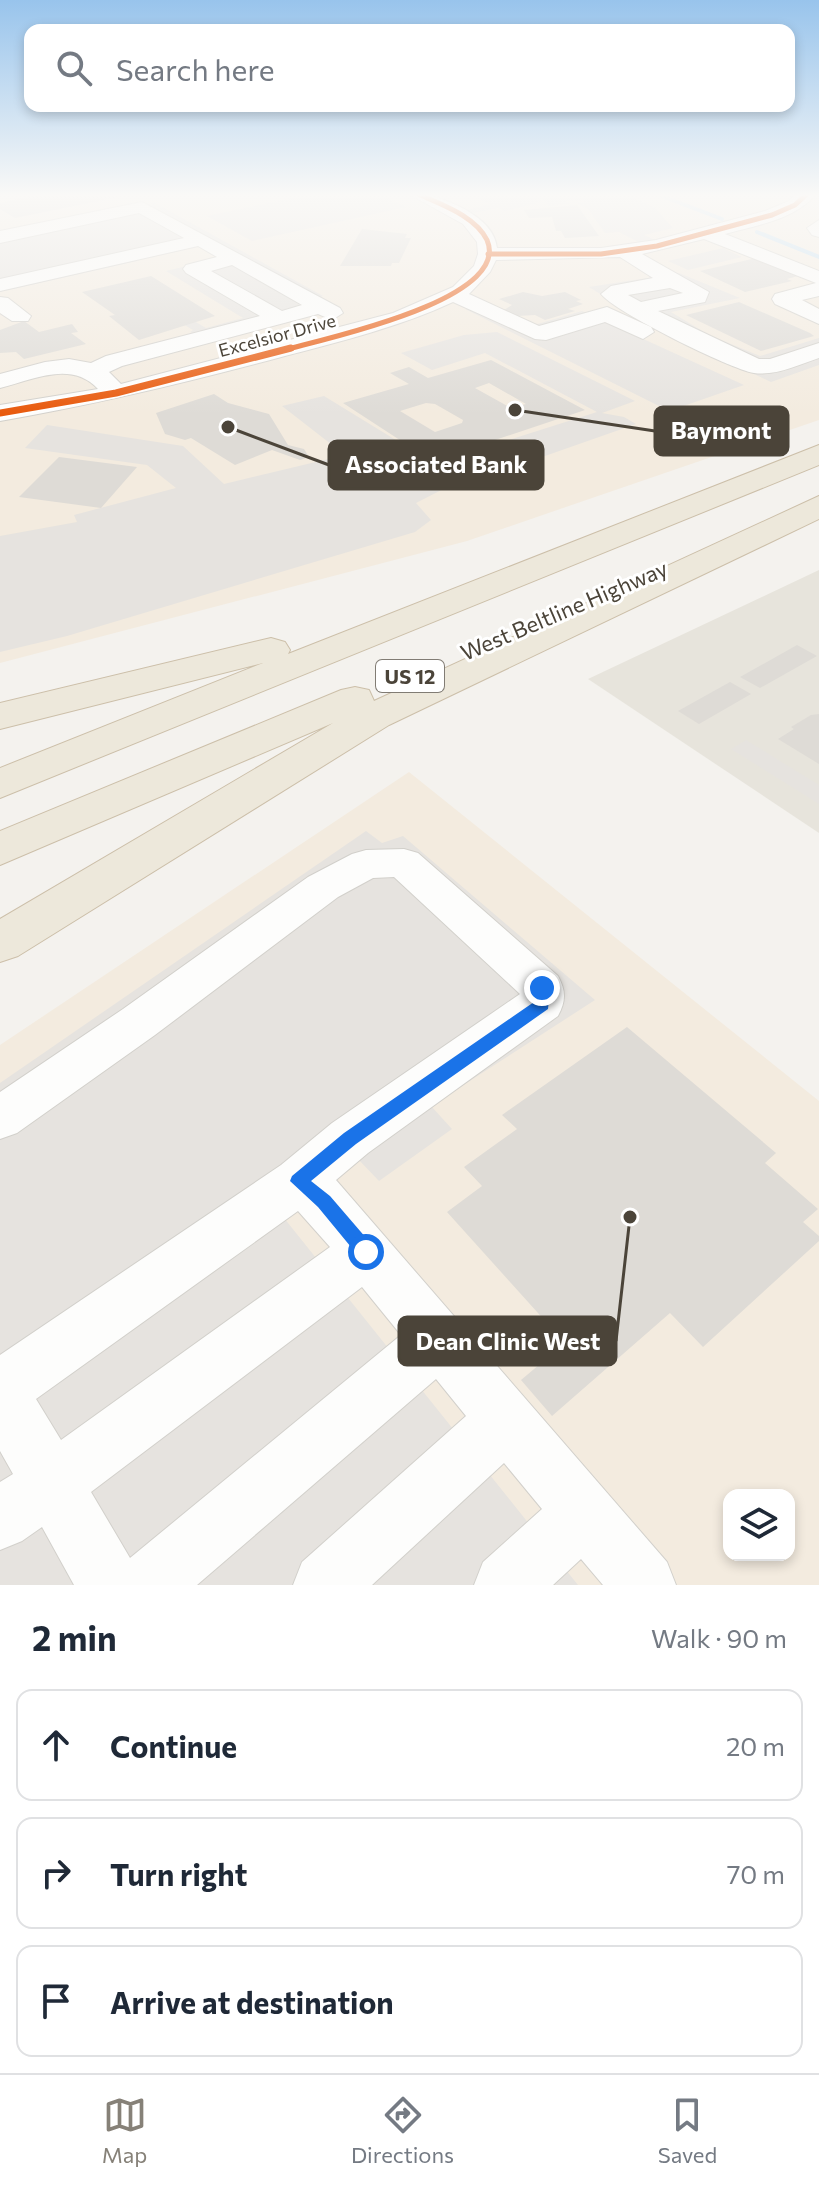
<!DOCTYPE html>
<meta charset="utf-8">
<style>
body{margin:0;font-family:Commissioner,sans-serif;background:#f2f2f3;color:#1f2937}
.controls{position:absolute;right:24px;bottom:24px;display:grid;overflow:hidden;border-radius:16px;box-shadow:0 4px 12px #0003}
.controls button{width:72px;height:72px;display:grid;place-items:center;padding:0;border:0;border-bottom:2px solid #e0e1e3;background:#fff;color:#1f2937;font:40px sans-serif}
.stop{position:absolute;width:24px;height:24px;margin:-18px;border:6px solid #1a73e8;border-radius:50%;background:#fff}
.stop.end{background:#1a73e8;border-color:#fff;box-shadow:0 2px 8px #0008}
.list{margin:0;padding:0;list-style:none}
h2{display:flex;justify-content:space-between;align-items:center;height:104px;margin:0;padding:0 32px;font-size:34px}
h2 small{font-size:26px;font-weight:400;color:#747a83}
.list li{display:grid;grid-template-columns:52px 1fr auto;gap:24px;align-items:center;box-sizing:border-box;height:112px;margin:0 16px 16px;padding:0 16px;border:2px solid #e0e1e3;border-radius:16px}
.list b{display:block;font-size:30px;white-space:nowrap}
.list em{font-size:26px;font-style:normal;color:#747a83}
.icon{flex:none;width:44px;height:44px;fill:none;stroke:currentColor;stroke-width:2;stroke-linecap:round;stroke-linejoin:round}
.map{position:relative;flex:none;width:819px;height:1585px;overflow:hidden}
.search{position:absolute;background:#fff;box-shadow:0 4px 12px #0003;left:24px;right:24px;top:24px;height:88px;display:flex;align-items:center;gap:20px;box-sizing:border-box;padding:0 28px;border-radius:16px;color:#747a83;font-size:30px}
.sheet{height:488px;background:#fff}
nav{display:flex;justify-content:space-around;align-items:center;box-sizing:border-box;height:112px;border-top:2px solid #e0e1e3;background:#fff;font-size:22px;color:#747a83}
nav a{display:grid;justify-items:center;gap:4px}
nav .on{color:#868178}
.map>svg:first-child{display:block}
.residential{fill:#e7e4dc}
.commercial{fill:#f3ebdf;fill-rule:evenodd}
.parking{fill:#e6e3df}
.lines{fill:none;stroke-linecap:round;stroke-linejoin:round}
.stream{stroke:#c0ddf1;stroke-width:4}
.building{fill:#dedbd6;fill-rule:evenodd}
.minor-casing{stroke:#d2d0cb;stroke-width:2}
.highway-casing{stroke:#ccbfa9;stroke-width:2}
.minor{fill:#fdfdfc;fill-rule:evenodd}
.highway{fill:#ede8db;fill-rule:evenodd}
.cycleway-far1-casing{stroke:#fff;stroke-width:8}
.cycleway-casing{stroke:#fff;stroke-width:10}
.cycleway-far1{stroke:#e8590c;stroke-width:5}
.cycleway{stroke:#e8590c;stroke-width:7}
.route{fill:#1a73e8}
.labels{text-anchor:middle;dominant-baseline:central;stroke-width:6;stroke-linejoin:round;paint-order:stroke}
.far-street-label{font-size:18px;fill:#4b4439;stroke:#fff}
.shield{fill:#fff;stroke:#817c74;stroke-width:2}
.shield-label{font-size:20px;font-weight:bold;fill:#4b4439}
.street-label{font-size:22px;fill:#4b4439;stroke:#fff}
.leader{fill:none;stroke:#4b4439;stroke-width:3}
.callout-dot{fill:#4b4439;stroke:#fff;stroke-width:3}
.callout{fill:#4b4439;stroke:#4b4439;stroke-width:3}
.callout-label{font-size:24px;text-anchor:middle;font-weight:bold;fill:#fff}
</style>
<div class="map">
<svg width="819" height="1585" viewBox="0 0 819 1585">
<rect width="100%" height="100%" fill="#f4f2ee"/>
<path class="residential" d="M819,570V833L588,679Z"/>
<g class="commercial">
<path d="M0,193H819V420L467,541L0,663Z"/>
<path d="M409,772L819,1101V1585H0V1045ZM729,1495H789V1555H729Z"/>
</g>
<g class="parking">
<path d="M317,193H375L406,207L252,241L207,216Z"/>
<path d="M466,193H622L654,207L673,228L644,235L657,241L642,244L619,232L605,233L588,209L577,203L584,202L583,200H570L566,201L570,204L549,206L543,200L536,199L541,202L505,211L498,208L473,213L467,210L490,204Z"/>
<path d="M140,202L146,205L155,203L323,296L314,299L323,304L199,336L190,332L193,330L161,311L172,308L206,328L243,318L166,271L220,258L196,244L133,259L137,261L0,292V231Z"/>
<path d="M723,248L742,257L688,270L668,261Z"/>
<path d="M679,273L740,298L671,312L709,335L760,356L819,338V365L771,382L647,323L589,287Z"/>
<path d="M488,303L534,325L582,311L744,385L669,411L465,309Z"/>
<path d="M497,332L635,401L602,413L624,417L636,424L477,480L452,458L597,412L485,353L432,370L401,353L464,335Z"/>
<path d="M324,396L461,480L416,503L431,520L415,532L67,636L0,652V536L77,522L74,515L176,488L147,465L25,448L47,425L183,446L224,484L345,455L282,406Z"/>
<path d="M746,740L819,785V804L731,749Z"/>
<path d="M366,831L382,843L403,836L595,1000L431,1106L452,1129L379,1181L357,1158L280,1213L578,1585H0V1083Z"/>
</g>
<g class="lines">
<g class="stream">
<path d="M654,193L722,219"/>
<path d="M757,232L819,257"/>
</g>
</g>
<g class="building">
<path d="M45,193H127L128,195L15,218L0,209V203Z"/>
<path d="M577,205L599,236L565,238L561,231H556L552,217L529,218L524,210Z"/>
<path d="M362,229L407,234L405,238H411L399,263H392L391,266H340Z"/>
<path d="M756,258L798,276L787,279L792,281L745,292L700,271Z"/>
<path d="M151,276L215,316L139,340L109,316L115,315L82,292Z"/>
<path d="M523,292L542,296L565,292L581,300L576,301L583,304L568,309L575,311L545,320L535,315L517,316L504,310L512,305L499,299Z"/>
<path d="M739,302L810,333L814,336L761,351L686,315Z"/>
<path d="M24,321L39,332L72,324L78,332L71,333L86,344L24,359L16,352L0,353V330Z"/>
<path d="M491,360L585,410L432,461L343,403L409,384L390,373L409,367L428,378ZM489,383L526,404L511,408L475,388ZM426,403L435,404L463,420L462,423L435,432L400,411Z"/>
<path d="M214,394L228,403L269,414L288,445L304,449L309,457L300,460L272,450L235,465L191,438L185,440L165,434L156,413Z"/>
<path d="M59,457L137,467L101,508L19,497Z"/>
<path d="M797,645L817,656L760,688L740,677Z"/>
<path d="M730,682L751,694L699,724L678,711Z"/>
<path d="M819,714V764L778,739L794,729L791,727L811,715Z"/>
<path d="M627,1027L776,1153L765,1163L818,1209L803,1222L819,1236V1241L703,1347L670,1313L552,1416L521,1380L565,1343L447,1212L482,1186L464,1167L517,1129L502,1115Z"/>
</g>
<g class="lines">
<defs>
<g id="minor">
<path d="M407,193C436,193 494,214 497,248H601L656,240L765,211L789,201L797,193H817C795,220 757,225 725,234L819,271V296L802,300L819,309V324L775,304L772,299L775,294L816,283L704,239L642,254L709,292L705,302L658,311L759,359H770L819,343V358C798,365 776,376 754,373C730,369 615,312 601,294L611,286L653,278L620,257L496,260L490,272L469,294L539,326L607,307L651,327L654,332L643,339L605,322L546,340L535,339L453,302C399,327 342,341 285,356C189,382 98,404 0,421V405L98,389C71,360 33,380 0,388V374L45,362L69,359L91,363L106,356L260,316L186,273L183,269L186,265L217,257L198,246L0,291V279L184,238L139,213L0,243V231L142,202L340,308L343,313L332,320L318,314L122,366L109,372L121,384L393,313L453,287L474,266L478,254L477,242L463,224ZM232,265L302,305L282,311L211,271ZM670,288L683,293L641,302L628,295Z"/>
<path d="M819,220V237L812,235L807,228Z"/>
<path d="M0,297L8,298L31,316L28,321H12L0,313Z"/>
<path d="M404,849L418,853L558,976C566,991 566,1001 558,1016L368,1153L336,1180L667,1562L676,1585H603L581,1559L553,1585H474L483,1562L542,1509L504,1463L372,1585H293L302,1562L466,1416L436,1379L197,1585H74L42,1527L22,1541L0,1550V1482L13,1474L0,1451V1355L281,1165L332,1123L520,994L394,877L373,878L338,897L155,1035L17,1133L0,1139V1092L123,1009L308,877L352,854L366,850ZM298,1211L330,1247L61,1440L36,1399ZM362,1287L401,1335L130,1558L91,1492Z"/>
</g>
<g id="highway">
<path d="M819,445V465L0,798V768L263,663L0,729V703L271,638L285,642L290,650L288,654Z"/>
<path d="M819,496V519L389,725L18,956L0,962V919L333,723L0,865V831L341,690L355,687L369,690L374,701Z"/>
</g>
</defs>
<use href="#minor" class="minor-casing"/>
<use href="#highway" class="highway-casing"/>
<use href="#minor" class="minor"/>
<use href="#highway" class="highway"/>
<defs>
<g id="cycleway-far1">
<path d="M488,254H601L657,246L772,215L795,205L808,193"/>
<path d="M284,350C319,340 513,300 487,240C475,215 439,204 416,193"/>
</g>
<path id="cycleway" d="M0,413L116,393L291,348"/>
</defs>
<use href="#cycleway-far1" class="cycleway-far1-casing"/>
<use href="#cycleway" class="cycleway-casing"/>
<use href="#cycleway-far1" class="cycleway-far1"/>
<use href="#cycleway" class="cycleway"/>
</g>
<linearGradient id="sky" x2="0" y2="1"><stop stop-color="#98c4ec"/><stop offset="0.47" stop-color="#faf9f7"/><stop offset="1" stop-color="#faf9f7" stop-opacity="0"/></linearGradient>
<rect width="819" height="415" fill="url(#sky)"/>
<path class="route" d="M542,983L550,988L548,1009L356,1144L311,1181L330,1196L373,1246L375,1252L373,1258L366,1261L360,1258L318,1207L290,1181L292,1176L344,1133L534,1002L535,988Z"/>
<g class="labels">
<g class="far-street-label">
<text transform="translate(277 335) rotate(-15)">Excelsior Drive</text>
</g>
<rect class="shield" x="376" y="660" width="68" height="32" rx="6"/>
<g class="shield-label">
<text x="410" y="676">US 12</text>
</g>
<g class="street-label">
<text transform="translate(564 610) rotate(-23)">West Beltline Highway</text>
</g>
</g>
<path class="leader" d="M515 410L655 431M228 427L329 465M630 1217L616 1341"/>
<g class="callout-dot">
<circle cx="515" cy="410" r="8"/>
<circle cx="228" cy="427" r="8"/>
<circle cx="630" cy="1217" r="8"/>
</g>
<g class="callout">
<rect x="655" y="407" width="133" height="48" rx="8"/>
<rect x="329" y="441" width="214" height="48" rx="8"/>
<rect x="399" y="1317" width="217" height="48" rx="8"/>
</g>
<g class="callout-label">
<text x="721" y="439">Baymont</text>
<text x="436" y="473">Associated Bank</text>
<text x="508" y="1350">Dean Clinic West</text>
</g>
</svg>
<div class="controls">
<button><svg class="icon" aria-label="layers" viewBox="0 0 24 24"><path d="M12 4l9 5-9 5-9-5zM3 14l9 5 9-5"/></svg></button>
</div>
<div class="stop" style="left:366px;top:1252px"></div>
<div class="stop end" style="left:542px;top:988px"></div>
<div class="search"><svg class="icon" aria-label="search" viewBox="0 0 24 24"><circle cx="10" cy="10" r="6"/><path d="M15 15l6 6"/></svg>Search here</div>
</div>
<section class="sheet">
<h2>2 min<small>Walk · 90 m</small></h2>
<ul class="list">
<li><svg class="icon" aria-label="ahead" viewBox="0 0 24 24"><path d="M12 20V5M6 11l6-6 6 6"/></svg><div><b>Continue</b></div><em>20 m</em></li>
<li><svg class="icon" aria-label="right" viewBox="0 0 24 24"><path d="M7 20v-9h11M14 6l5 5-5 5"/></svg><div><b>Turn right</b></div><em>70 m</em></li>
<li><svg class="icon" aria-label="arrive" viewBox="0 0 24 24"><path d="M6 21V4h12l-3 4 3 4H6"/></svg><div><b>Arrive at destination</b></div></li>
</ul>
</section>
<nav>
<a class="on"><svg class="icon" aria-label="map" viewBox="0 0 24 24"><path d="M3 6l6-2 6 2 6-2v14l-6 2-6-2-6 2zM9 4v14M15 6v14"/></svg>Map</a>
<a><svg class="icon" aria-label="directions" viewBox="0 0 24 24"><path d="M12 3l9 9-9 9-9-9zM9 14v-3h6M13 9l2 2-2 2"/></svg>Directions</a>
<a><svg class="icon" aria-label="saved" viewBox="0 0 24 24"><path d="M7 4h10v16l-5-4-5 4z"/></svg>Saved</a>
</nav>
